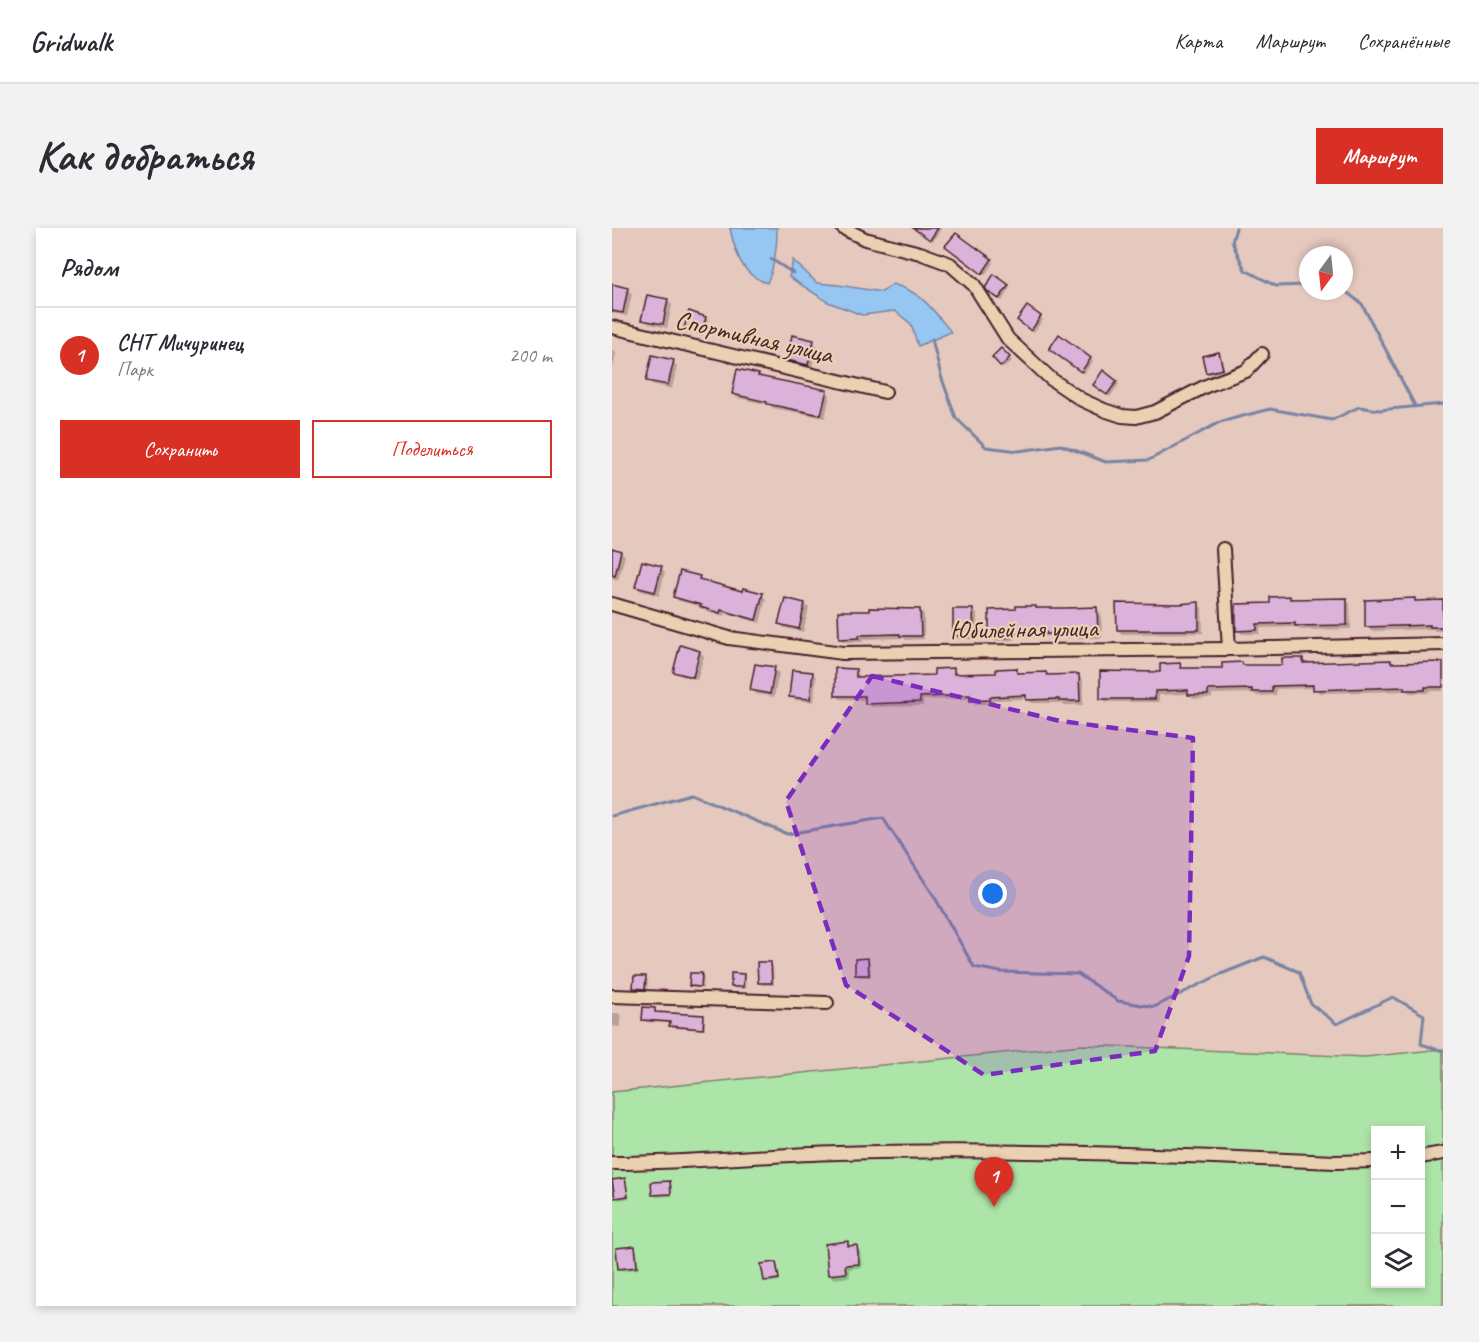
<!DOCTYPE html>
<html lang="ru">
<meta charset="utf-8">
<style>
body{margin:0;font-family:Caveat,sans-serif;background:#f2f2f3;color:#2b2b33}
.controls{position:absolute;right:18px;bottom:18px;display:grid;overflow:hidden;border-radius:0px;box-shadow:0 3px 9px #0003}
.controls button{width:54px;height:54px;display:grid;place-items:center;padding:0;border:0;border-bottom:2px solid #e1e1e2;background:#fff;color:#2b2b33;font:30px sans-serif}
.compass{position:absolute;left:687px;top:18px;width:54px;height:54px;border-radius:50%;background:#fff;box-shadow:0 3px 9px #0003;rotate:195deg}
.you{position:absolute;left:381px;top:666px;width:21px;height:21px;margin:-15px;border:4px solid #fff;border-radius:50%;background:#1a73e8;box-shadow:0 0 0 9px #1a73e833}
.badge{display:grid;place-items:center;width:39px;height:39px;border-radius:50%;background:#d93025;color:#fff;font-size:20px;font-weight:700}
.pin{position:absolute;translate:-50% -50px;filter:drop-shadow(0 2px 3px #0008)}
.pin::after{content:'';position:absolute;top:32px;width:21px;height:18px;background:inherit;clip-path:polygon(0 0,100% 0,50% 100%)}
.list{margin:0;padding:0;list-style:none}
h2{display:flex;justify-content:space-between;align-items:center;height:78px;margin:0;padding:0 24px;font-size:26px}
h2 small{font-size:20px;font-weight:400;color:#7c7c81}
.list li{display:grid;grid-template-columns:39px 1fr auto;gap:18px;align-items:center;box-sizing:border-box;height:96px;padding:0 24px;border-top:2px solid #e1e1e2}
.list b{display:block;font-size:22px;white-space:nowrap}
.list p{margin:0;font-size:20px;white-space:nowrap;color:#7c7c81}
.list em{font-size:20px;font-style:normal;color:#7c7c81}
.actions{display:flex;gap:12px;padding:18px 24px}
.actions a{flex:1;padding:14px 0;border:2px solid #d93025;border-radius:0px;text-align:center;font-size:21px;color:#d93025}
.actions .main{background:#d93025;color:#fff}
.icon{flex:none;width:33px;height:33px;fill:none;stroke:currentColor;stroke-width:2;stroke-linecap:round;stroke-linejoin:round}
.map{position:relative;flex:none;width:831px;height:1078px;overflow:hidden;border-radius:0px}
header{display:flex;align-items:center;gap:36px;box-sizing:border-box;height:84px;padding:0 30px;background:#fff;border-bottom:2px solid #e1e1e2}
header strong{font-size:28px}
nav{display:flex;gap:33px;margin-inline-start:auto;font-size:21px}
.intro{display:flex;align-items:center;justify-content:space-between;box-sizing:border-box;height:144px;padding:0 36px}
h1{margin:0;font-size:42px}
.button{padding:15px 27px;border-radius:0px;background:#d93025;color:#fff;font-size:21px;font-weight:700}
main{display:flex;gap:36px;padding:0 36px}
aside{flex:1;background:#fff;border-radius:0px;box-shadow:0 3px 9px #0003}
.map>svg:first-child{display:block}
.green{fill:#ade5a8;stroke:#7c826a;stroke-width:1.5;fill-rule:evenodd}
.water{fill:#96c7f2;stroke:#7884a2;stroke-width:1.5}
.shadow{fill:#0003}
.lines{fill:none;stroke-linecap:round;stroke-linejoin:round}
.stream{stroke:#7884a2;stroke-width:3}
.building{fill:#dbb2d9;stroke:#4a1f2b;stroke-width:1.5}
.minor-casing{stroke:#4a1f2b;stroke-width:16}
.minor{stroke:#e9d1b2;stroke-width:12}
.marked{fill:#7b2cbf;fill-opacity:0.2;stroke:#7b2cbf;stroke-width:4.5;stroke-dasharray:12 8;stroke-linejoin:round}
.labels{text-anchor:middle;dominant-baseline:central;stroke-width:4.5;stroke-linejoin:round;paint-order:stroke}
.street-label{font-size:26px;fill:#4a1f2b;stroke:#e9d1b2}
</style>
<header>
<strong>Gridwalk</strong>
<nav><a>Карта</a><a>Маршрут</a><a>Сохранённые</a></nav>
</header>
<div class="intro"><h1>Как добраться</h1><a class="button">Маршрут</a></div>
<main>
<aside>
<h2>Рядом<small></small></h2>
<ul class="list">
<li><span class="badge">1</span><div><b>СНТ Мичуринец</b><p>Парк</p></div><em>200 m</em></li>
</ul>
<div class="actions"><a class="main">Сохранить</a><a>Поделиться</a></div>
</aside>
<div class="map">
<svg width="831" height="1078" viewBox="0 0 831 1078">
<rect width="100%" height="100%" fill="#e5c8be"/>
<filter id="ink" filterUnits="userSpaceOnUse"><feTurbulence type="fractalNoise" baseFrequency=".0167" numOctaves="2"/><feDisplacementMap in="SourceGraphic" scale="12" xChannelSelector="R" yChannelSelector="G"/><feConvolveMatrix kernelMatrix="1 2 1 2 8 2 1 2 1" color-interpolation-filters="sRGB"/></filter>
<g filter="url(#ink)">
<path class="green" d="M470,817L753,829L831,821V1078H0V864ZM764,902H808V1056H764Z"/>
<g class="water">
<path d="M118,0H165C165,19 163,38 155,55C150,53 145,51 141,48C127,39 121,15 118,0Z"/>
<path d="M181,32L205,55L226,57L270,64L281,56C311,65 320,81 339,104L306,118L299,96L283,83L250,87L216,74L177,49Z"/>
</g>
<g class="shadow">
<path d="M306,0H328L329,1L321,13L308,4Z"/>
<path d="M337,21L379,33L381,35L373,47Z"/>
<path d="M0,58L15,61L20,66L15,88L0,85Z"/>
<path d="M396,58L398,60L390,73L380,66Z"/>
<path d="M56,73L60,77L55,100L35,95L31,91Z"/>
<path d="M415,80L431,92L422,104L409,95Z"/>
<path d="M93,90L96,92L91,107L76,102L74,100Z"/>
<path d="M447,108L481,133L472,146L441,123Z"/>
<path d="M201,113L205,118L200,140L181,136L176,132Z"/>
<path d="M0,121L4,125L1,140H0Z"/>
<path d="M389,122L400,133L392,140L382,129Z"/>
<path d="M606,125L609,128L613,143L598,147L595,144Z"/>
<path d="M61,134L65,138L60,161L40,156L36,152Z"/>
<path d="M146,147L149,150L214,163L218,167L213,190L161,180L158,177L125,170L121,166Z"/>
<path d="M504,154L507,156L498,169L485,159Z"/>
<path d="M0,322L9,324L13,328L6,352L0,350Z"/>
<path d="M49,340L53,344L47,368L29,363L25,359Z"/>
<path d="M87,350L91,354L131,364L150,367L154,371L148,395L113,385L112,388L94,383L90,379L67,373L62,369Z"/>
<path d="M678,370L681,373L734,372L738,376L739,401L688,402L685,399L648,400V406H630L626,402L659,376Z"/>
<path d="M803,372L805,374H831V403H823L821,401L759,403L755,398Z"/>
<path d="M193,376L197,380L191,404L172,400L168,395Z"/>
<path d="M586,376L590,380L591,405L510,406L506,402Z"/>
<path d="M424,379L425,381H485L489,385L490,410H440L438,408L402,409V412L383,413L379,408Z"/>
<path d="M307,382L312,386V411L294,412L292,410L251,411V414H232L228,410L258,384Z"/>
<path d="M361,382L365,386V411H347L343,407Z"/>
<path d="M88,424L92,428L85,452L67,447L63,443Z"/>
<path d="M690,431L695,436L778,434L781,437L825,436V434H831V463H816V465H798L795,463L707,465L703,460L664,461V467L645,468L642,465L600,466V470L581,471L577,466L547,467V474H494L490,470L568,437L573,442L611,441L633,439L671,438Z"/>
<path d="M162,441L167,445L162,469L144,466L140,462Z"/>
<path d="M243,442L247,447V450L323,449L342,442L346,446L386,447L404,442L409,446H434L436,448H466L471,452V477H452L450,475H420L415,471L382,472V476H363L359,471L311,472V478L259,479L255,475L254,472L228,471L224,467Z"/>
<path d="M200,445L204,449L202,474L183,472L179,468Z"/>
<path d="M256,732L258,734L259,749H247L245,747Z"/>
<path d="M159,735L161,738L162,757H150L148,755Z"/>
<path d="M89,747L92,749L91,760H81L78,757Z"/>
<path d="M131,747L134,750L133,761L123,760L120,758Z"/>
<path d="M33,750L36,752L35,763L25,762L22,760Z"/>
<path d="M42,781L45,785L91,789L93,791V802L61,800L59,798V795L34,794L31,792Z"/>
<path d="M0,785H6L9,788L8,799L0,798Z"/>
<path d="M12,951L15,954L17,970L7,972L4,969Z"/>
<path d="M57,954L60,957V968L44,969L42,966Z"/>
<path d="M235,1015L239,1019L244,1018L248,1023L250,1039L237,1041L238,1049L222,1051L218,1047Z"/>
<path d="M23,1020L25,1022L27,1041L10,1043L8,1040Z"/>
<path d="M164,1035L166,1038L168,1053L156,1055L153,1052Z"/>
</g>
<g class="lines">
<g class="stream">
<path d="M624,0L620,14L633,42L664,58L696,57"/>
<path d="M159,31L181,45"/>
<path d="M732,62L750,76L803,178"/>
<path d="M320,111L329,148L344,190L374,219L407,223L449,217L494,234L537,232L608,194L658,181L720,192L747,179L767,182L831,176"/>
<path d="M0,588L80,566L175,606L271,590L322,668L362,739L389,744L466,746L506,773L542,779L609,746L652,729L687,744L699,776L725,796L781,769L812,787L809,816L831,823"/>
</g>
</g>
<g class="building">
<path d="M301,0H326L318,12Z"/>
<path d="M344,5L380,31L370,46L333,18Z"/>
<path d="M382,46L397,57L387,71L376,64L373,60Z"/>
<path d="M0,56L16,60L11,85L0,83Z"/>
<path d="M35,67L56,71L51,96L29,92Z"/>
<path d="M415,78L429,88L419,103L405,92Z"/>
<path d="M77,83L94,89L89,106L72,100Z"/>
<path d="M447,106L479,130L469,144L437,121Z"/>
<path d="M180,107L202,112L196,137L175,132Z"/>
<path d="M389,120L398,129L389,139L380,129Z"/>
<path d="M607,124L611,141L594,145L590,128Z"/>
<path d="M40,127L62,132L56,157L34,153Z"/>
<path d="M125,141L147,146L146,148L215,162L209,187L155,176V174L120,166Z"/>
<path d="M491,142L505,153L495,167L481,157Z"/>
<path d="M0,320L9,323L3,348L0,347Z"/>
<path d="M30,333L50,338L43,364L23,359Z"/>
<path d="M68,343L88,348L87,351L130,363L131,360L151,365L144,392L109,382L108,385L88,379L89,377L61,369Z"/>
<path d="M678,368V371L735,370V397L683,398V395L645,396V402L624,403V376L658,375V369Z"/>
<path d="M173,370L193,375L187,401L166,396Z"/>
<path d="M803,370V373L831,372V399H818V397L753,399V372Z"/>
<path d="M587,374V402H505L504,375L567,376Z"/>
<path d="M404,378H424V380H454L485,379L486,406H434V404L398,405V409H377V382L404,381Z"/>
<path d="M257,380L308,381L309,408H288V406L247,407V410L227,411L226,383H257Z"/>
<path d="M341,381H361L362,407L341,408Z"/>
<path d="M68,417L88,423L81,449L61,444Z"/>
<path d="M670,430H691V435L779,432V435L831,434V459H813V462H792V459L701,462V457L660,458V464H640V461L596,462V467H576V462L543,463V471H488V443L548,444V436L568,435L569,440H610V435L630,434L631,437H670Z"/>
<path d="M143,436L163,439L158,466L138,462Z"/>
<path d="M223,440L244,441V449L322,447V441L342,440V446L384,445V441L405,440V445L434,444L435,447L467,446L468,473H447V471L414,472V467L378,469V472L358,473V467L308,469V474L253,476V468H223Z"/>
<path d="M180,442L201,444L198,471L177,469Z"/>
<path d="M256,730L257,747H243V731Z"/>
<path d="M145,734H159L160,755H146Z"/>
<path d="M78,745H90L89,759L77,758Z"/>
<path d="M119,745L132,746L131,759H119Z"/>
<path d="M22,748H34L33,761L21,760Z"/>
<path d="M31,779L43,780V784L92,787L91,801L57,798L58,794L30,792Z"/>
<path d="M13,950L16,968L3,970L0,952Z"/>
<path d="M58,953L59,966L40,967L39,954Z"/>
<path d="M236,1013V1018L245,1017L247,1036L233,1037L234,1045L216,1047L213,1016Z"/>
<path d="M23,1018L25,1039L6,1041L4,1020Z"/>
<path d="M164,1034L167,1051L152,1053L149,1036Z"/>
</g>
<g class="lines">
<defs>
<g id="minor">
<path d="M231,0L253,11L308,25L338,36L362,57L396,111L439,151L470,172L492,182L510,188L524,189L543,184L594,158L634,143L650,126"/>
<path d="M0,99L273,164"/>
<path d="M611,321L617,421"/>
<path d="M0,376L117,410L231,425L617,421L831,416"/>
<path d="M0,768L215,775"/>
<path d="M808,929L831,925"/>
<path d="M0,935C75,935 151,927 226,925C392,920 558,927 724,934L764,933"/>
</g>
</defs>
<use href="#minor" class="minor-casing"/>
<use href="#minor" class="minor"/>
</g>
</g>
<path class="marked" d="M260,448L448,493L581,510L577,728L543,823L372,847L234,757L174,573Z"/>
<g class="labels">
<g class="street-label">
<text transform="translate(142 109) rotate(13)">Спортивная улица</text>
<text transform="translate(412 401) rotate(-1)">Юбилейная улица</text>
</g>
</g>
</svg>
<div class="controls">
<button>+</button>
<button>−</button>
<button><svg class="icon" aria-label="layers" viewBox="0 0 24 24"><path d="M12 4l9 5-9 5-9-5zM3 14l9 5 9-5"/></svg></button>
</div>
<svg class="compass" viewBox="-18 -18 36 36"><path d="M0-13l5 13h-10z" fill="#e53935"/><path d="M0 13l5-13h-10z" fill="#7c7c81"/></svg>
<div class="you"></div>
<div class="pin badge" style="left:382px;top:979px">1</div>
</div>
</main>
